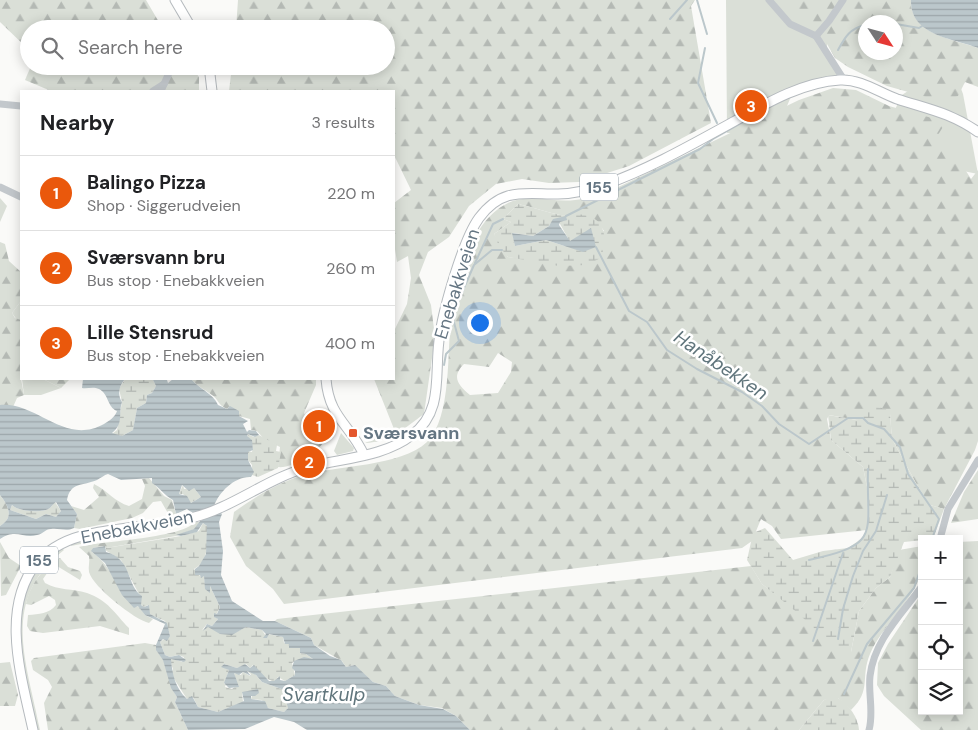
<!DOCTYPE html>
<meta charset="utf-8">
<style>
body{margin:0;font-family:"DM Sans",sans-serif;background:#f6f6f6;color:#202124}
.controls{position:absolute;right:15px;bottom:15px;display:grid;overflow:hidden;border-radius:0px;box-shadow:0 2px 12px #0003}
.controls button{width:45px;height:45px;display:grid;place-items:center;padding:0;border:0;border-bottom:1px solid #e0e0e0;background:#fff;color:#202124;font:25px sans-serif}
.compass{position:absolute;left:858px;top:15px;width:45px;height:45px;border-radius:50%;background:#fff;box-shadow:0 2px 12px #0003;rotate:126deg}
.you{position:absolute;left:479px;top:322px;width:18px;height:18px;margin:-12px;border:4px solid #fff;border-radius:50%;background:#1a73e8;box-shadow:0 0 0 8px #1a73e833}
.badge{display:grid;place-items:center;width:32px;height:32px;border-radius:50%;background:#ea580c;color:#fff;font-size:16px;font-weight:700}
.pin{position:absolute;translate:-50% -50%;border:2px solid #fff;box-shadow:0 1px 5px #0006}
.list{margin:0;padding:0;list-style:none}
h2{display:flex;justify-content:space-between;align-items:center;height:65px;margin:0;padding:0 20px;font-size:21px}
h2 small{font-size:16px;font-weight:400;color:#757577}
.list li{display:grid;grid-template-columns:32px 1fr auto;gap:15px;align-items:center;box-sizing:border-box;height:75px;padding:0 20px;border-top:1px solid #e0e0e0}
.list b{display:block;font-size:19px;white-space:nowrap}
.list p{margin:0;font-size:16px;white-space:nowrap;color:#757577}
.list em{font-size:16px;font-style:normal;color:#757577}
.icon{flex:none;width:28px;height:28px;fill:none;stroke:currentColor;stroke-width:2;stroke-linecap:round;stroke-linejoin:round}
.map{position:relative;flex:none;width:978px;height:730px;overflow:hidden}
.search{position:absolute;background:#fff;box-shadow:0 2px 12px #0003;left:20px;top:20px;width:375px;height:55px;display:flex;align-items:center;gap:12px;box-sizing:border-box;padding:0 18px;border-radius:28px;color:#757577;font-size:19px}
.panel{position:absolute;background:#fff;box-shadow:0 2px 12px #0003;left:20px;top:90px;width:375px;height:290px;border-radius:0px}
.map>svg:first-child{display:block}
.grass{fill:#dadfd7}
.forest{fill:url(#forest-firs);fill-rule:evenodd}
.wetland{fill:url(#wetland-marsh);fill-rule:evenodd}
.water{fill:url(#water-rules);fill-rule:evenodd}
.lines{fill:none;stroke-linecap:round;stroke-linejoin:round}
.stream{stroke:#bbc7cb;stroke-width:2}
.major-casing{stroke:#b5babe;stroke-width:11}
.minor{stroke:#c3c8cc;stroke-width:7}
.major{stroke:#fff;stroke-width:9}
.poi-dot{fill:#e4572e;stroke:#fff;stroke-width:2}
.labels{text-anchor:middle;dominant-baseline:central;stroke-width:5;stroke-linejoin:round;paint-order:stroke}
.shield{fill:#fff;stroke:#939fa8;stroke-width:1}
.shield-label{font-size:16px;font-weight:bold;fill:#657683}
.street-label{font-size:18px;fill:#657683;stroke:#fff}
.poi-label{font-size:18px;font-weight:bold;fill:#657683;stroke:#fff;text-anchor:start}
.water-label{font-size:19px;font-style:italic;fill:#60757c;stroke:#fff}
</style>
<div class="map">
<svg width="978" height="730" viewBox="0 0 978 730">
<defs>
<pattern id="forest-firs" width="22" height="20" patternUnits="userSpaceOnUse" patternTransform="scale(1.25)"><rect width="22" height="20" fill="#dadfd7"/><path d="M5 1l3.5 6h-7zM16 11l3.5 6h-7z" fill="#b4b9b4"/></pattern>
<pattern id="wetland-marsh" width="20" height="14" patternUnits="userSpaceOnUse" patternTransform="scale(1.25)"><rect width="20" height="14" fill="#dadfd7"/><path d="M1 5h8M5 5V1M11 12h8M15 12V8" fill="none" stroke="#b4b9b4"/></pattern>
<pattern id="water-rules" width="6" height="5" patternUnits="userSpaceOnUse" patternTransform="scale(1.25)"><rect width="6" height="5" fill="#bbc7cb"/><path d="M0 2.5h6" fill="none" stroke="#9ca6aa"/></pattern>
</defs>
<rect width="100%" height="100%" fill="#fafaf8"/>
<g class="grass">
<path d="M726,0H870L827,41V57L847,77L792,94L787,106L796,133H727Z"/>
<path d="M929,77L960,86L963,94L978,174L874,153L902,95Z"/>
<path d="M0,198L7,206L0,222Z"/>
<path d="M21,301V320H17L12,313Z"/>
<path d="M22,379H43L61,388L41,395H24Z"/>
<path d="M341,433L354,448L353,451L337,455L334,451Z"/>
<path d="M105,534H130L71,546L72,542Z"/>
<path d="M62,548L64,550C0,600 26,658 40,730H35C22,672 0,581 62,548Z"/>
</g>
<g class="forest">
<path d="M0,0H146L163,29H29V50L0,22Z"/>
<path d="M238,0H695L691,6L711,123L629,166L579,182L549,183L522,179L496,184L469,206L449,237L428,252L419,275L431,305L435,337L424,414C405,428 390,442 365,443L394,429L374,379H394V331L407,304L411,278L408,256L397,262L394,243V203L411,190L394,155V91H229L232,66H386V29H236Z"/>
<path d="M777,0H911C910,35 954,39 978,48V87L965,82L958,96L945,101L926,97L887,86L848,67L835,58L823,37ZM866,22H896V52H866Z"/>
<path d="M31,66H191L199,77V91H51L25,80Z"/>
<path d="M833,88L856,90L889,106L946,122L933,143L966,171L971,179L978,170V441L975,450L944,509L930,505L917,485L892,439L890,414L857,420L829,415L827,419L831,440L863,467L868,492L867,530L781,539L772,526L761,519L752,541L742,548L284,604L273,589L246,566L230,537L234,512C255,497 279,482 304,475C338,465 400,467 427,442C452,417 447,350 451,317C452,306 457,295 459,284C468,253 476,219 508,203C528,193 554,203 575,200C586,199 598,195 608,192L799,100ZM518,204C532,207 546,212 560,215C580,219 590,209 604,231L531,260L508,257L494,234L511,222L503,219ZM498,353L512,362L511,372L498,393L470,395C458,385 451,377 464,364L489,367Z"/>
<path d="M0,242L5,244L9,261L21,272V301L12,313L15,318L21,320V379L24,395L17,398L13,407L0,405Z"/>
<path d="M43,379H70L61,388Z"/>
<path d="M191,379H316V385L304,413L308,422L325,436C325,451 291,469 278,467L280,447L264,439L257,431L251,430L250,419L239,416L229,407L227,409C217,404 219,400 212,395C204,389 198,387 191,379Z"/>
<path d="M978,470V519L951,523L964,492Z"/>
<path d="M149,478L164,496L172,500L176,514L169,515L161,501L153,502L143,513L132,518L80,529L74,528L77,514L71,506L84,510L99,497L93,488L94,484C108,491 115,502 129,506L142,499L145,486L142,479Z"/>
<path d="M0,495C9,506 14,518 0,526Z"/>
<path d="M195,521L199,522L197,528L176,536L106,548L103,546L93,548L92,552C112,566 117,590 134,607L139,606L145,615L153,619L149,623C135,620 93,587 89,572C88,567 90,561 89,556L79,547C100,541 187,538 195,521Z"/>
<path d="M978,541V730H921L884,696L877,685L878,663L888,644L922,593V711H959V542Z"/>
<path d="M0,542L9,558L21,566L6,595L1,596Z"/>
<path d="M922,546C922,553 923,562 922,569C917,597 881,627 870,654C860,678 872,690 851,710L838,698L824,700L799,730H470L456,716L442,708L419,705L395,696L386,686L373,682L354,665L346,667L342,661L314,645L311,638L275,621L277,619L751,566L762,584L851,652L859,611L876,588L890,577L899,550Z"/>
<path d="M60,558L68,567L80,571L82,575L80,580L57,566L50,569L43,579L45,583C59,591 72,588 87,593C108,600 115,614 129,628V635L100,626L43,633L30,631L27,626L28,615C39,614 49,614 56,605L55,600L49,596L31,605L26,604C30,585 43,567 60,558Z"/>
<path d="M145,643L156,645C156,652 160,654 163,659C169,672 169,685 177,697L175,702L188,730H48L44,703L52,687L48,680L33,670L31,661L34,658Z"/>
<path d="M10,662L18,695L15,706H0V663Z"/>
</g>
<g class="wetland">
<path d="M518,204C532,207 546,212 560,215C568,216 576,213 584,215C607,219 607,240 601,258L586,265L559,266L508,257L499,246L494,234L511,222L503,219ZM554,219L559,222L570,242L576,238L583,252L546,240L515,246L513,233L533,236L549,226Z"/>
<path d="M125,379H155L153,380L156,386L152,393L147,395L146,403L137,408L133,430L122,436L112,434L117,430L122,402L119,389Z"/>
<path d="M873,406L886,409L890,414L892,439L917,485L930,505L944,509L933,539L904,542L890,577L876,588L859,611L851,652L843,657L799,614L762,584L747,560L753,533L765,528L793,560L823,551L848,548L861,539L867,530L868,492L863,467L831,440L828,415L857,420Z"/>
<path d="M248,434L254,437L259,435L277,445L276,451L281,452L278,468L258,477L252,475V465L248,460V451L252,452L253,447L247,437Z"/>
<path d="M183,485L184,489L194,488L201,497L191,503L183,494H179Z"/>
<path d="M55,502L61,511L56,517L46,514L36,519L10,510L12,505C17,511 42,514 50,508C52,506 53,504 55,502Z"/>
<path d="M203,523L207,526C207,541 210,561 194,569L201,577L204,576L205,584L209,588L210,586L220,607L215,617L218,619L212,626L207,624L202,630L208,626C226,635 228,637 246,627L262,630L267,638L268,634L283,637L284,643L289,644V648H300L302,652L300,653L306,654L313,659C307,661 298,657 292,663L295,675L285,681L278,677L275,681C266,681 258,671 253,665L250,668L246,664L237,668L224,664L222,666L229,670L224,684H226L225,687L232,689L236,686L238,687L234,673L241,675L243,672L250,676L251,674L247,671L255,674L262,682L287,691L288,708L284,712L268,708L262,700L251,699L252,696L249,692L242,693L243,702L218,712L198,707L193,697L187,699L171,674L173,669L170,661L172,658L182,662L184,657L178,655L170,657L165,655L160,642L170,635L165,621L149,614L148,605L144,607L141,605V598L121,560L105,550L106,548L181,536L199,531Z"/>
<path d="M834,696C847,702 858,716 859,730H799L824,700Z"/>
</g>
<g class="water">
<path d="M911,0H978V48C953,38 910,36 911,0Z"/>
<path d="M566,216L567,220L560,222L559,225L570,241L591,228L596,247L583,252L546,240L515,246L512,233L533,236L549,226L553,219Z"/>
<path d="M83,379H125C119,386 117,394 122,402C118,414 124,424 112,433L122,436L133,430L137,408L146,403L147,395L152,393L156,386L153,380L155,379L167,380L168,383L173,379H191C199,389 213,393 218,405L227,409L230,406L239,411V416L248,421L243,424L247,432L249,430L256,431L259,435L255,437L248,434L247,436L252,440L253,450L248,452V460L254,472L251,477C235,476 219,492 214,506L222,514L219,522L223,551L221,575L232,601L263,621H275L311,638L314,645L330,656L341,660L346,667L355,665L373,682L386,686L395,696L419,705L443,709L456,716L470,730H307L294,722L274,717L245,729L188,730L175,702L177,697L171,688L163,660L156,650V645L165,624L145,615L138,606L134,608L122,595L105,563L91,551L93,548L105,546L106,552C133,559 126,586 142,596L141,605L144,607L149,605L150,614L167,623L170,636L167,641L163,639L160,642L165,655L170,657L179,655L186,660L184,662L171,659C172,673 175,688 187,699L192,696L198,707L218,712L244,701L242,692L258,689L259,693L255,696H251V699L265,701L268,708L284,712L288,708L285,697L287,691L262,682L256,675L247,671L251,676L243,672L239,675L234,673L239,687L229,688L224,683L229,670L221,667L224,664L237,668L245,664L250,668L254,665L269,681H274L280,676V680L285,681L295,675V671L292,668L294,661L304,657L313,659L306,654L300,653V648H289V644H285L283,637L269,634L267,638H263L266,634L262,630L246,627L232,635L220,634L208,627L203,631L207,624L212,626L218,619L214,617V613L217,614L220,607L210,586V593L205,589L204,576L201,578L200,575H195V569L199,566L206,554L207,526L203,523L197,532L181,536L176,535L194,529L200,521L211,516L192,513L187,509L176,514L173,500C164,495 160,488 152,483V478L121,480L108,474C104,475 101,478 97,480C83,486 70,482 67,500L77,514L74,528C66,532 60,528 51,529C45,529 43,534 37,535C23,539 16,528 0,539V526C14,518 9,506 0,495V405C38,402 64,446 104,424C109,421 115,417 117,411C107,407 109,394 99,389C93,386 88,389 82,388ZM182,485L189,491L194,488L201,497L191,503L187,496L179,494ZM56,502L61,511L56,517L46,514L36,519L10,510L12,505C17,511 42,514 50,508C52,506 53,504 56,502Z"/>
</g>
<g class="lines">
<g class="stream">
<path d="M697,0L707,34"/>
<path d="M670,19L687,0"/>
<path d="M874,22H886"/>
<path d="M896,24L919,28L922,26"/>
<path d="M705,48L698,83L717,123"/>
<path d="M838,50C845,37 850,28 866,25"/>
<path d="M566,216L700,149L713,139L752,117"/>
<path d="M596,247L629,311L647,322L667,350L697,369L742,392L762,406L779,424L809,444L848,418H863L868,423L884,429L900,447L908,474L939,519L932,539"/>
<path d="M475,263L493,224L503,219"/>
<path d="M444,365L446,354L459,341L452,315L474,265L492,250H502"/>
<path d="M809,560C883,544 866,534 868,469"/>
<path d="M838,639L843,609L853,576L863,551L876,531L887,495"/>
<path d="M813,641L843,553"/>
<path d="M844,694L867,644L914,588L922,565"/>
</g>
<defs>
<g id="major">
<path d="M175,0L192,29"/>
<path d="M209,66L212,91"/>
<path d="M326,379C329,418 350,424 364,455"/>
<path d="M33,730C21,675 0,609 37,562C51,547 70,538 90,534C123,527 157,526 191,518C233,508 267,478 309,467C343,458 384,457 412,435C446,410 433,370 440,334C444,307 463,240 479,218C502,187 524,194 558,194C574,194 589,190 604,185C649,169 691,145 733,122C765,104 802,82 840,80C861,79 878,92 897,99C928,109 951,113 978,132"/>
</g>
</defs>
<use href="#major" class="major-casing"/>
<g class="minor">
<path d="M769,0L790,24L816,36"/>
<path d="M816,36L844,80"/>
<path d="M816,36L829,21L843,0"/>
<path d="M153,91L164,84"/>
<path d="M161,91L172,66"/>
<path d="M0,104L21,106"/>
<path d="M0,187L21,197"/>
<path d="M940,539L948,509L978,460"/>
<path d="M869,730C874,712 868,694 870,676C874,640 902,614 922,586"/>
</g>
<use href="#major" class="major"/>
</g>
<rect class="poi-dot" x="348" y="428" width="10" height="10" rx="2.5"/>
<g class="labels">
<g class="shield">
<rect x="580" y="173.5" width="38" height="27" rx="4"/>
<rect x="20" y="546.5" width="38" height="27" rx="4"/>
</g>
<g class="shield-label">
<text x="599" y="187">155</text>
<text x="39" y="560">155</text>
</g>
<g class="street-label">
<text transform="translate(457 284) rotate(-73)">Enebakkveien</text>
<text transform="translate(137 527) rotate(-11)">Enebakkveien</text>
</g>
<g class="poi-label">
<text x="363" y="433">Sværsvann</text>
</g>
<g class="water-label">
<text transform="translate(721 365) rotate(34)">Hanåbekken</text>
<text x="324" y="694">Svartkulp</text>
</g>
</g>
</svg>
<div class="controls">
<button>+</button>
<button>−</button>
<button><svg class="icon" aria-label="locate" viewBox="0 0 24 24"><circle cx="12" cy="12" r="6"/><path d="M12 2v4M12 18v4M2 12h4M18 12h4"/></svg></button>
<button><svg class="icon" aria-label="layers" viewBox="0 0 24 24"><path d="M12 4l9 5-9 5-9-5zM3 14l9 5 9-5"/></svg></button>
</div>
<svg class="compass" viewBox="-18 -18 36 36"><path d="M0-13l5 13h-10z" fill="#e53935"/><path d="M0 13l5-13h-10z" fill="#757577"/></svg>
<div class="you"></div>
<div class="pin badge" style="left:319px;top:426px">1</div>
<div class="pin badge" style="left:309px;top:462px">2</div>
<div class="pin badge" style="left:751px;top:106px">3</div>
<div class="search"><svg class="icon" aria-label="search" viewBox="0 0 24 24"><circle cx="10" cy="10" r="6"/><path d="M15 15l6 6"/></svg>Search here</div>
<section class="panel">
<h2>Nearby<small>3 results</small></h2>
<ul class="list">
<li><span class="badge">1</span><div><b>Balingo Pizza</b><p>Shop · Siggerudveien</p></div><em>220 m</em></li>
<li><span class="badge">2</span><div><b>Sværsvann bru</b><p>Bus stop · Enebakkveien</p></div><em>260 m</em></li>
<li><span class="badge">3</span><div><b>Lille Stensrud</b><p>Bus stop · Enebakkveien</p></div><em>400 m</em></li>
</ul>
</section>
</div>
